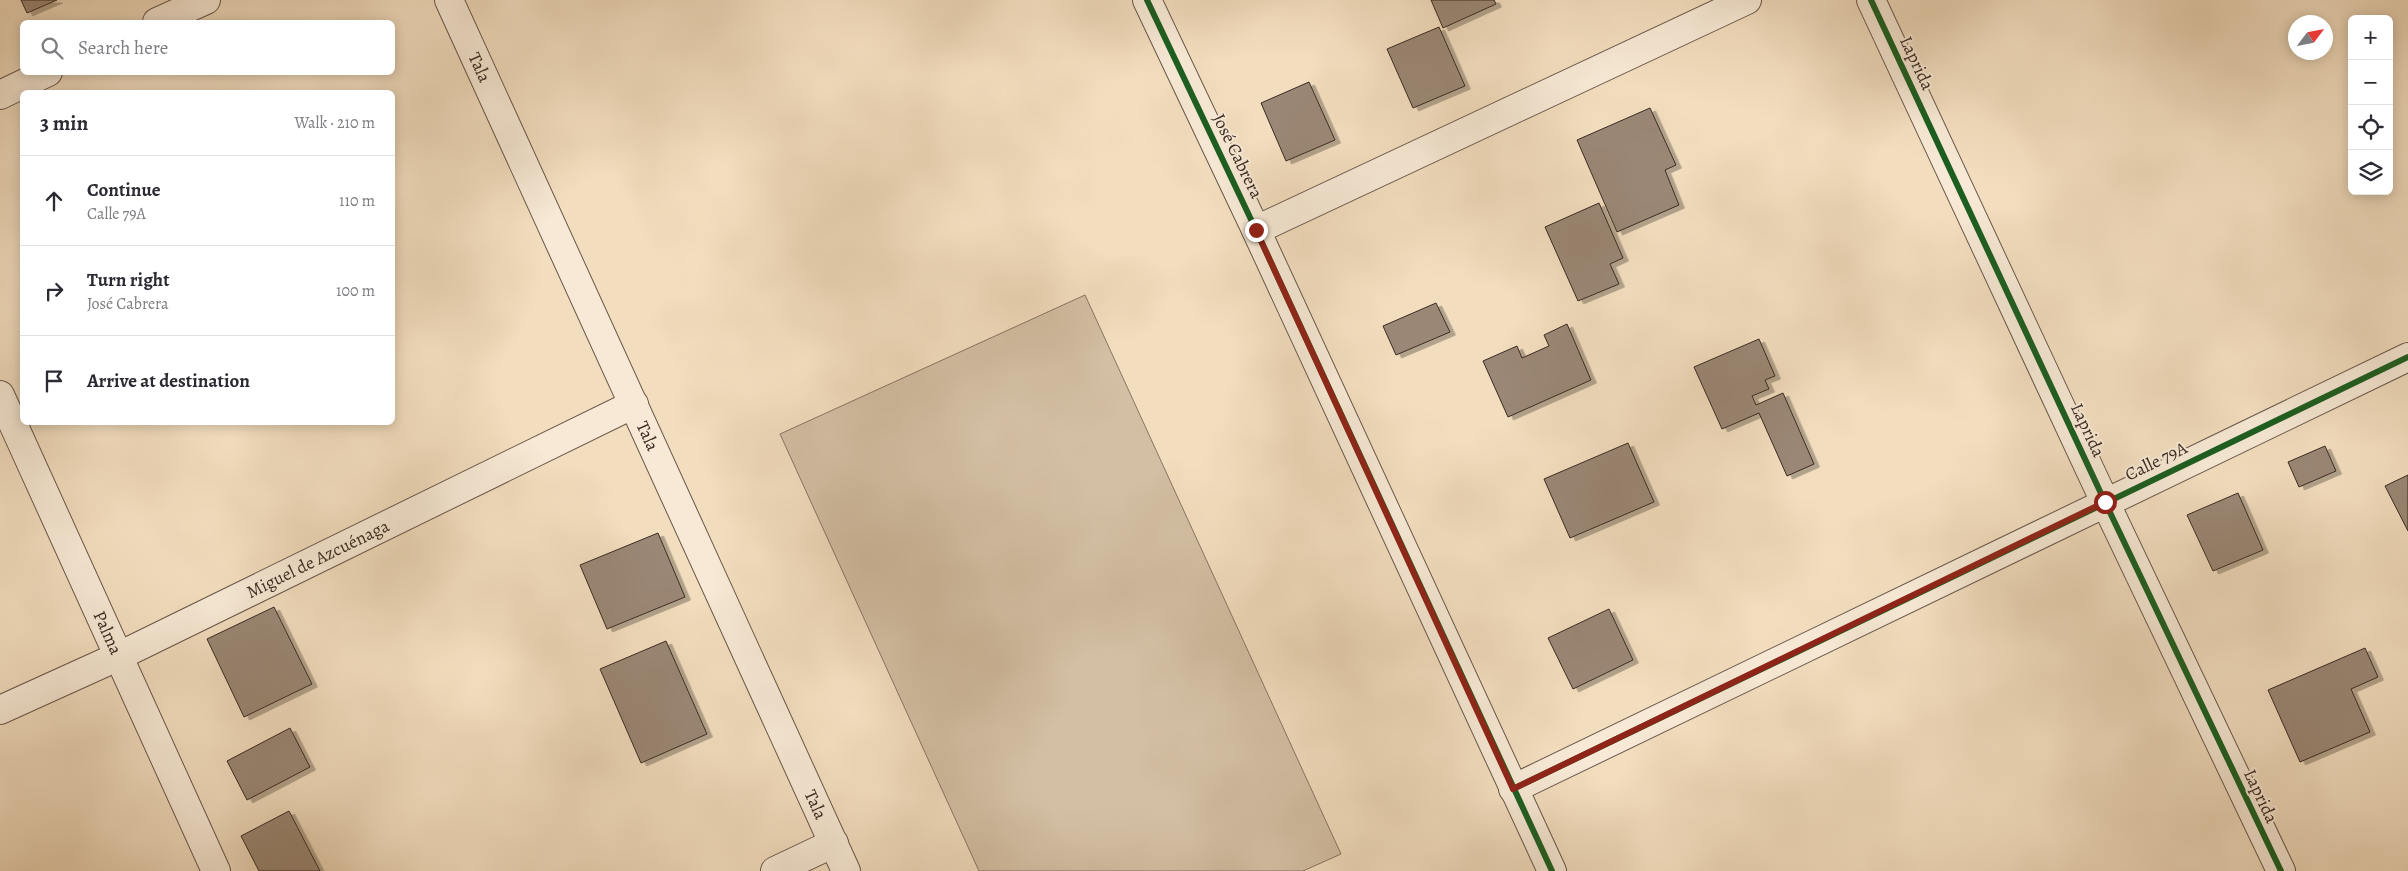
<!DOCTYPE html>
<meta charset="utf-8">
<style>
body{margin:0;font-family:Alegreya,serif;background:#f2f2f3;color:#2b2b33}
.controls{position:absolute;right:15px;top:15px;display:grid;overflow:hidden;border-radius:8px;box-shadow:0 2px 12px #0003}
.controls button{width:45px;height:45px;display:grid;place-items:center;padding:0;border:0;border-bottom:1px solid #e1e1e2;background:#fff;color:#2b2b33;font:25px sans-serif}
.compass{position:absolute;left:2288px;top:15px;width:45px;height:45px;border-radius:50%;background:#fff;box-shadow:0 2px 12px #0003;rotate:58deg}
.stop{position:absolute;width:15px;height:15px;margin:-11px;border:4px solid #8f2418;border-radius:50%;background:#fff}
.stop.end{background:#8f2418;border-color:#fff;box-shadow:0 1px 5px #0008}
.list{margin:0;padding:0;list-style:none}
h2{display:flex;justify-content:space-between;align-items:center;height:65px;margin:0;padding:0 20px;font-size:21px}
h2 small{font-size:16px;font-weight:400;color:#7c7c81}
.list li{display:grid;grid-template-columns:32px 1fr auto;gap:15px;align-items:center;box-sizing:border-box;height:90px;padding:0 20px;border-top:1px solid #e1e1e2}
.list b{display:block;font-size:19px;white-space:nowrap}
.list p{margin:0;font-size:16px;white-space:nowrap;color:#7c7c81}
.list em{font-size:16px;font-style:normal;color:#7c7c81}
.icon{flex:none;width:28px;height:28px;fill:none;stroke:currentColor;stroke-width:2;stroke-linecap:round;stroke-linejoin:round}
.map{position:relative;flex:none;width:2408px;height:871px;overflow:hidden}
.search{position:absolute;background:#fff;box-shadow:0 2px 12px #0003;left:20px;top:20px;width:375px;height:55px;display:flex;align-items:center;gap:12px;box-sizing:border-box;padding:0 18px;border-radius:8px;color:#7c7c81;font-size:19px}
.panel{position:absolute;background:#fff;box-shadow:0 2px 12px #0003;left:20px;top:90px;width:375px;height:335px;border-radius:8px}
.map>svg:first-child{display:block}
.green{fill:#d3bfa4;stroke:#877464}
.building{fill:#9a8774;stroke:#3b2a23;filter:url(#shadow)}
.lines{fill:none;stroke-linecap:round;stroke-linejoin:round}
.minor-casing{stroke:#69574a;stroke-width:30}
.minor{stroke:#f7e9d5;stroke-width:28}
.cycleway-casing{stroke:#f7e9d5;stroke-width:9}
.cycleway{stroke:#1b5e20;stroke-width:6}
.route{stroke:#8f2418;stroke-width:6}
.labels{text-anchor:middle;dominant-baseline:central;stroke-width:4;stroke-linejoin:round;paint-order:stroke}
.street-label{font-size:18px;fill:#3b2a23;stroke:#f7e9d5}
</style>
<div class="map">
<svg width="2408" height="871" viewBox="0 0 2408 871">
<defs>
<filter id="shadow"><feDropShadow dx="5.5" dy="3" stdDeviation="0" flood-color="#0004"/></filter>
</defs>
<rect width="100%" height="100%" fill="#f2ddbe"/>
<filter id="stains"><feTurbulence type="fractalNoise" baseFrequency=".004" numOctaves="4"/><feColorMatrix values="0 0 0 0 .2 0 0 0 0 .09 0 0 0 0 .02 0 0 0 .5 -.17"/></filter>
<radialGradient id="worn" r=".72"><stop offset=".6" stop-color="#630" stop-opacity="0"/><stop offset="1" stop-color="#630" stop-opacity=".3"/></radialGradient>
<path class="green" d="M1085,295L1341,854L1303,871H979L780,434Z"/>
<g class="building">
<path d="M21,0H57L27,13Z"/>
<path d="M1431,0H1494L1496,4L1443,28Z"/>
<path d="M1439,27L1465,86L1413,108L1387,49Z"/>
<path d="M1309,82L1335,140L1286,161L1261,103Z"/>
<path d="M1650,108L1676,165L1665,170L1679,205L1617,232L1577,140Z"/>
<path d="M1599,203L1623,258L1610,264L1619,284L1578,301L1545,227Z"/>
<path d="M1436,303L1450,332L1396,355L1383,326Z"/>
<path d="M1567,324L1591,380L1508,417L1483,361L1517,346L1522,358L1549,346L1544,335Z"/>
<path d="M1759,339L1775,376L1765,380L1769,389L1752,396L1756,405L1783,393L1814,464L1787,476L1759,413L1722,429L1694,367Z"/>
<path d="M1628,443L1654,502L1570,538L1544,479Z"/>
<path d="M2325,446L2336,471L2299,487L2288,462Z"/>
<path d="M2408,475V531L2385,486Z"/>
<path d="M2238,493L2263,550L2213,571L2187,515Z"/>
<path d="M658,533L685,597L607,629L580,565Z"/>
<path d="M274,607L312,684L244,717L207,639Z"/>
<path d="M1609,609L1633,660L1573,689L1548,638Z"/>
<path d="M666,641L707,734L641,763L600,669Z"/>
<path d="M2365,648L2378,677L2351,689L2370,732L2300,762L2268,690Z"/>
<path d="M290,728L310,767L247,800L227,761Z"/>
<path d="M289,811L320,871H259L241,836Z"/>
</g>
<g class="lines">
<defs>
<g id="minor">
<path id="s1" d="M449,0L846,871"/>
<path d="M1147,0L1256,230L1552,871"/>
<path d="M1871,0L2105,502L2281,871"/>
<path d="M157,22L206,0"/>
<path d="M0,95L48,72"/>
<path d="M1256,230L1747,0"/>
<path id="s2" d="M0,395L216,871"/>
<path id="s3" d="M0,710L117,657L634,404"/>
<path d="M1513,789L2408,357"/>
<path d="M775,871L834,843"/>
</g>
</defs>
<use href="#minor" class="minor-casing"/>
<use href="#minor" class="minor"/>
<defs>
<g id="cycleway">
<path d="M1147,0L1256,230L1552,871"/>
<path d="M1871,0L2105,502L2281,871"/>
<path d="M1513,789L2408,357"/>
</g>
</defs>
<use href="#cycleway" class="cycleway-casing"/>
<use href="#cycleway" class="cycleway"/>
</g>
<g class="lines">
<path class="route" d="M1256,230L1513,789L2105,502"/>
</g>
<g class="labels">
<g class="street-label">
<text transform="translate(1917 63) rotate(65)">Laprida</text>
<text stroke="none"><textPath href="#s1" startOffset="74">Tala</textPath></text>
<text transform="translate(1238 156) rotate(64)">José Cabrera</text>
<text transform="translate(2088 430) rotate(65)">Laprida</text>
<text stroke="none"><textPath href="#s1" startOffset="479">Tala</textPath></text>
<text transform="translate(2156 461) rotate(-26)">Calle 79A</text>
<text stroke="none"><textPath href="#s3" startOffset="352">Miguel de Azcuénaga</textPath></text>
<text stroke="none"><textPath href="#s2" startOffset="261">Palma</textPath></text>
<text transform="translate(2261 796) rotate(65)">Laprida</text>
<text stroke="none"><textPath href="#s1" startOffset="884">Tala</textPath></text>
</g>
</g>
<rect width="100%" height="100%" filter="url(#stains)"/>
<rect width="100%" height="100%" fill="url(#worn)"/>
</svg>
<div class="controls">
<button>+</button>
<button>−</button>
<button><svg class="icon" aria-label="locate" viewBox="0 0 24 24"><circle cx="12" cy="12" r="6"/><path d="M12 2v4M12 18v4M2 12h4M18 12h4"/></svg></button>
<button><svg class="icon" aria-label="layers" viewBox="0 0 24 24"><path d="M12 4l9 5-9 5-9-5zM3 14l9 5 9-5"/></svg></button>
</div>
<svg class="compass" viewBox="-18 -18 36 36"><path d="M0-13l5 13h-10z" fill="#e53935"/><path d="M0 13l5-13h-10z" fill="#7c7c81"/></svg>
<div class="stop" style="left:2105px;top:502px"></div>
<div class="stop end" style="left:1256px;top:230px"></div>
<div class="search"><svg class="icon" aria-label="search" viewBox="0 0 24 24"><circle cx="10" cy="10" r="6"/><path d="M15 15l6 6"/></svg>Search here</div>
<section class="panel">
<h2>3 min<small>Walk · 210 m</small></h2>
<ul class="list">
<li><svg class="icon" aria-label="ahead" viewBox="0 0 24 24"><path d="M12 20V5M6 11l6-6 6 6"/></svg><div><b>Continue</b><p>Calle 79A</p></div><em>110 m</em></li>
<li><svg class="icon" aria-label="right" viewBox="0 0 24 24"><path d="M7 20v-9h11M14 6l5 5-5 5"/></svg><div><b>Turn right</b><p>José Cabrera</p></div><em>100 m</em></li>
<li><svg class="icon" aria-label="arrive" viewBox="0 0 24 24"><path d="M6 21V4h12l-3 4 3 4H6"/></svg><div><b>Arrive at destination</b></div></li>
</ul>
</section>
</div>
